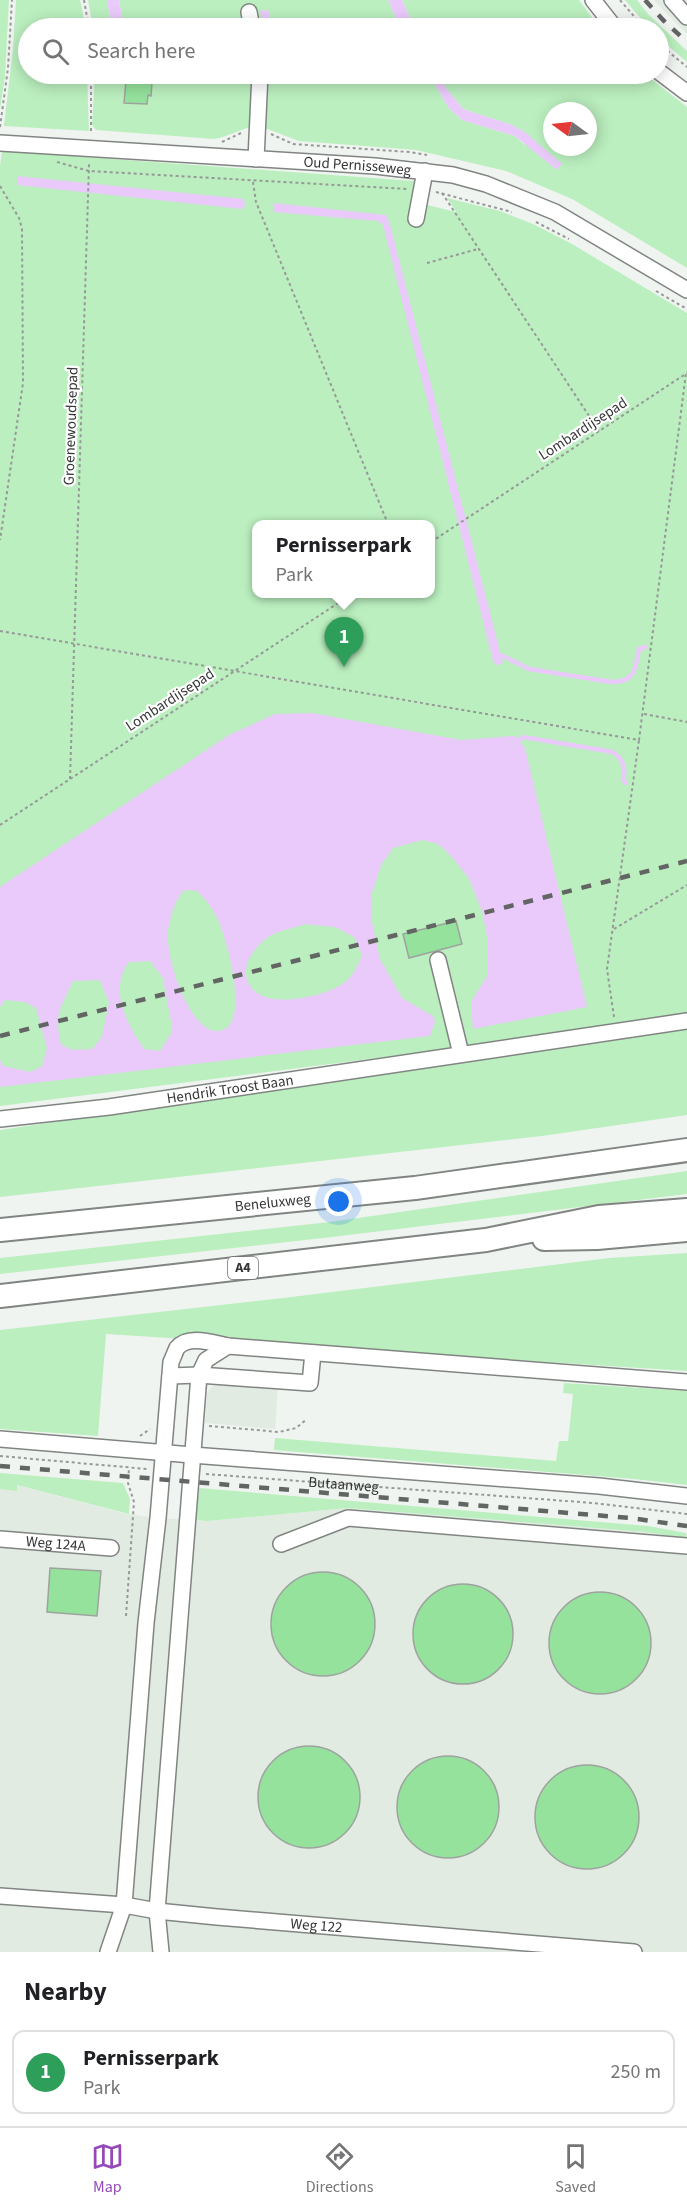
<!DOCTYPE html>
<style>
body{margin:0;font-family:"Source Sans 3",sans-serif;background:#f2f2f2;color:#202124}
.compass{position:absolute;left:543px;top:102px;width:54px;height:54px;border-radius:50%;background:#fff;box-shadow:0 3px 15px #0003;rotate:285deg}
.you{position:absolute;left:339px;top:1202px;width:21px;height:21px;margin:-15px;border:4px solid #fff;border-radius:50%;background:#1a73e8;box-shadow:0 0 0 9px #1a73e833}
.badge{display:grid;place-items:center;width:39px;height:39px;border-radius:50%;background:#9648b9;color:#fff;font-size:20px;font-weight:700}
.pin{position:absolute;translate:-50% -50px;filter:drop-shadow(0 2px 3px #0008)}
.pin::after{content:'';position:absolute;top:32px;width:21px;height:18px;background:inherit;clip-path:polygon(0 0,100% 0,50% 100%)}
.popup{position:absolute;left:252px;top:520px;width:183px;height:78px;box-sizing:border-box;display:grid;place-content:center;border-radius:12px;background:#fff;filter:drop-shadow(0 2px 4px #0005);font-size:20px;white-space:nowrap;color:#757577}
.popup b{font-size:22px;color:#202124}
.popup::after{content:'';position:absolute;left:50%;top:100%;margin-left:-12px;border:12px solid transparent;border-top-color:#fff}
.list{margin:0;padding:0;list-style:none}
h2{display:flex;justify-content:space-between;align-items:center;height:78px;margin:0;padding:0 24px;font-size:26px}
h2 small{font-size:20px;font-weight:400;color:#757577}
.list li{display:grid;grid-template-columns:39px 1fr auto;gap:18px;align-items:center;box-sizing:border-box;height:84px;margin:0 12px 12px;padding:0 12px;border:2px solid #e0e0e0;border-radius:12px}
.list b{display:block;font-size:22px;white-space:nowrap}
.list p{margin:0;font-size:20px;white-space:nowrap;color:#757577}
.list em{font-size:20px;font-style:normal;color:#757577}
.icon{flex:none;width:33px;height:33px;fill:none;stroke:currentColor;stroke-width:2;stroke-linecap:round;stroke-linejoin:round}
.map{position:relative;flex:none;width:687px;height:1952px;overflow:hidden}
.search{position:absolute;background:#fff;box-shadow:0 3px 15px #0003;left:18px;right:18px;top:18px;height:66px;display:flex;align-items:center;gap:15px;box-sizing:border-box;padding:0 21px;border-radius:33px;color:#757577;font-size:22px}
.sheet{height:174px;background:#fff}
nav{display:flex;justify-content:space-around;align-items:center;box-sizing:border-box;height:84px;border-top:2px solid #e0e0e0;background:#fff;font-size:16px;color:#757577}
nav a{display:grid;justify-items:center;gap:3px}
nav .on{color:#9648b9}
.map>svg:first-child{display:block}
.built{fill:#e1ebe2}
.green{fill:#bbefbf;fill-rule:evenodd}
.water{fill:#eacafb;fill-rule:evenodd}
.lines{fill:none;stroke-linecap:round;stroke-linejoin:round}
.stream{stroke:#eacafb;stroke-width:4.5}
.building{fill:#95e29d;stroke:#9ea39f;stroke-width:1.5}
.minor-casing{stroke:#818582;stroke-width:18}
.highway-casing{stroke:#818582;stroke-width:26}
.path{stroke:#969997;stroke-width:2;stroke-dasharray:3 3;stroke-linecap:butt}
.minor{stroke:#fff;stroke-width:15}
.highway{stroke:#fff;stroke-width:22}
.rail{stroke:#626563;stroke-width:4.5;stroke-dasharray:10 10;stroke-linecap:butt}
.labels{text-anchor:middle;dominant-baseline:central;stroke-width:4.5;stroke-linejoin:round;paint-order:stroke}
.shield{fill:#fff;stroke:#727372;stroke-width:1.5}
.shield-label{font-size:14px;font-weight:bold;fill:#353736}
.street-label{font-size:15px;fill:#353736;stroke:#fff}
</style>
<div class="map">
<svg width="687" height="1952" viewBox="0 0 687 1952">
<rect width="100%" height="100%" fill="#f0f4f0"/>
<g class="built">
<path d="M654,0H687V34L669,16Z"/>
<path d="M216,1382L278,1387L275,1429L205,1423L207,1393Z"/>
<path d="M0,1473L16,1485L127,1514L158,1518L207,1521L348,1508L646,1532L687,1539V1952H0Z"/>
</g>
<g class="green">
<path d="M0,0H9L5,76L0,109Z"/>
<path d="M16,0H80L86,28H28V74H87L89,131L4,126L13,48Z"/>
<path d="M88,0H107L112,28H93Z"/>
<path d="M119,0H388L400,28H272L268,10L261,11L264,28H124Z"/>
<path d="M402,0H579L600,28H415Z"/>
<path d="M625,0H637L648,14L687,51V62L659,38L658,28H649Z"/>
<path d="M95,74H255L254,126C240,129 228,137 214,139L96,130L92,125Z"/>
<path d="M264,74H429L448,107L462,120L515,136L525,145L526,133L512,125L463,109L446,88L438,74H645L687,107V268L572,199L506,171L416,150L299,141L262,127ZM552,111H588V147H552Z"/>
<path d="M2,151L414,181L413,192L416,193L415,202L456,212L447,198L500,211L533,224L572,244L687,313V1014L471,1046L0,1106V166ZM257,524H431V594H257Z"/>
<path d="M687,1029V1115L542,1136L0,1197V1130Z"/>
<path d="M687,1171V1194L332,1237L0,1274V1258L330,1222Z"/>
<path d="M687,1253V1371L106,1334L98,1436L0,1429V1330L283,1298L609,1258Z"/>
<path d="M564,1383L687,1391V1485L634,1479L274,1450L275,1438L556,1461L559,1441H568L573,1394L563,1393Z"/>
<path d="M0,1473L123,1483L130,1499L129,1514L17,1485V1491L0,1489Z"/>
<path d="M199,1488L648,1526L686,1533L687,1539L646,1532L348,1508L207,1521L196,1520Z"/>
</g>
<g class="water">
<path d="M107,0H119L124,28H112Z"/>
<path d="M388,0H402L415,28H400Z"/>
<path d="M268,10L272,28H264L260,11Z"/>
<path d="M429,74H438L446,88L463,109L512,125L526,133L562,164L557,170L515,136L462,120L448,107Z"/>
<path d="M17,176L244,199L245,206L242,209L17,185Z"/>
<path d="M274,203L386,215L389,221L503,663L496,665L493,661L383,225L378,221L273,212Z"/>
<path d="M312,713L461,740L515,736L525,748L587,1007L473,1029L471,1002L487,976L488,941L482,911L468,877L449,854L438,844L422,840L393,848L381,865L371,896L372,922L380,959L402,998L433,1016L435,1022L430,1036L0,1087V1060L3,1066L31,1072L42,1066L47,1048L36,1008L25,1002L5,1000L0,1007V887L229,735L275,714ZM185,890C189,890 194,890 198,892C205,898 213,909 217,918C226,935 253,1029 218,1031C188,1032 165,955 168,931C170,919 175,897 185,890ZM305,924L335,927L354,937L362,955C358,965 354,975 345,982C328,996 276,1007 257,993C234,975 251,948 270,936C280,930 294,928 305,924ZM150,961L163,978L171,1022L172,1032L160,1051L144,1049C127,1024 108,990 129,962ZM73,981L100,980L109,1002L102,1037L92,1049L73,1050L61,1045C54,1014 60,1009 73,981Z"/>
</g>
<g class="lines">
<g class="stream">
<path d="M501,655L529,669L612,682C636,682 635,669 639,649L645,647"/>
<path d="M519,740L523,737L613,752C624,761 626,767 623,780L626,783"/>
</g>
</g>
<g class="building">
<path d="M126,81L152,83L151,96L148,95L147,104L124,103Z"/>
<path d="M456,921L462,944L409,958L403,934Z"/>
<path d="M50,1568L101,1571L97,1616L47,1612Z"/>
<circle cx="323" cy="1624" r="52"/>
<circle cx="463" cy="1634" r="50"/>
<circle cx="600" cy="1643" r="51"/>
<circle cx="309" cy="1797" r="51"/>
<circle cx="448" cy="1807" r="51"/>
<circle cx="587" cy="1817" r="52"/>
</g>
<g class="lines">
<defs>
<g id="minor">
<path d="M593,0L615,28"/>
<path d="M672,0L687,17"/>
<path d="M249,12L252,28"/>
<path d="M658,71L687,93"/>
<path id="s2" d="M0,143L375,166L453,175L486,184L555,212L687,290"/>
<path d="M256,159L260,74"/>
<path d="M416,219L425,171"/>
<path d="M438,960L461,1054"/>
<path id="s3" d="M0,1119L109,1107L687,1021"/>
<path d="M170,1376L199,1375L310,1383L313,1353"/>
<path d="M0,1439L192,1455L599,1486L687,1496"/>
<path id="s4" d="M0,1539L111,1548"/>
<path d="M281,1544L348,1518L687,1546"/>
<path id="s5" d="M0,1896L124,1905L157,1911L217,1917L634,1952"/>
<path d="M108,1952L124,1905L146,1623L158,1518L171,1362C173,1358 175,1352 177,1348C188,1334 213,1343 228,1346L687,1382"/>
<path d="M161,1952L157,1911L199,1375L206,1360L228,1346"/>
</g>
<g id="highway">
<path id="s6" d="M0,1230L415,1188L687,1150"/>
<path d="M544,1239L597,1238L687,1230"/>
<path d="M0,1296L486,1240L599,1217L687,1210"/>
</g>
</defs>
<use href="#minor" class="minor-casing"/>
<use href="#highway" class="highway-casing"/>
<g class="path">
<path d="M84,0L89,28"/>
<path d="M620,0L644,28"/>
<path d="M658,43L687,67"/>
<path d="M91,74V134"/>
<path d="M0,127L8,68L12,0"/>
<path d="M271,134L293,144L409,152L427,155"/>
<path d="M222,142L241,133"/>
<path d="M57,162L89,171L407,189"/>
<path d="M253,182L256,202L388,524"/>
<path d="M0,186L19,218L22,229L23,383L0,540"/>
<path d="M436,192L512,212"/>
<path d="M442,193L599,431"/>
<path d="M536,222L569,239"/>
<path d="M427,263L478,249"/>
<path d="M656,291L687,309"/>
<path d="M431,542L687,373"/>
<path d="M0,631L639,740L686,373"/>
<path d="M644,714L687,722"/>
<path d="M70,779L89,164"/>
<path d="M0,825L352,594"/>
<path d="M614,929L687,885"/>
<path d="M614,1017L607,969L639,740"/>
<path d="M209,1426L279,1432L296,1428L307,1419"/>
<path d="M140,1436L150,1429"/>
<path d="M0,1456L147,1469"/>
<path id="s1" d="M206,1474L593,1503L687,1514"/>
<path d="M126,1616L134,1502L128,1483L129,1468"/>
</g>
<use href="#minor" class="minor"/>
<use href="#highway" class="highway"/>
<g class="rail">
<path d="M645,0L663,20L687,42"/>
<path d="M0,1036L687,861"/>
<path d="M0,1466L630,1518L687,1526"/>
</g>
</g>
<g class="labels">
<rect class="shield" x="228" y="1257" width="30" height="22" rx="4.5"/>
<g class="shield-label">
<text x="243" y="1268">A4</text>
</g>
<g class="street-label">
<text stroke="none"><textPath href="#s2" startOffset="358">Oud Pernisseweg</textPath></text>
<text transform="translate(71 426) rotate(-88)">Groenewoudsepad</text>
<text transform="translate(583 429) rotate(-33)">Lombardijsepad</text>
<text transform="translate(170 700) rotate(-33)">Lombardijsepad</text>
<text stroke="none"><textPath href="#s3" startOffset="232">Hendrik Troost Baan</textPath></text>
<text stroke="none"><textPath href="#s6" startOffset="274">Beneluxweg</textPath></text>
<text stroke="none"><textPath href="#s1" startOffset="138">Butaanweg</textPath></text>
<text stroke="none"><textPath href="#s4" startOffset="56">Weg 124A</textPath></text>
<text stroke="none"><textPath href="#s5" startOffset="318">Weg 122</textPath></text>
</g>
</g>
</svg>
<svg class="compass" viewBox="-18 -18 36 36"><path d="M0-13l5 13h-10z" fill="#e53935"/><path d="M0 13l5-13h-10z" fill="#757577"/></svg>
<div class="you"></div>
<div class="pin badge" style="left:344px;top:667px;background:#2e9e5b">1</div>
<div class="popup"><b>Pernisserpark</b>Park</div>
<div class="search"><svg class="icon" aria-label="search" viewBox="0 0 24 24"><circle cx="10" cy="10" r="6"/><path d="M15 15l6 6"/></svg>Search here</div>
</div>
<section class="sheet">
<h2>Nearby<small></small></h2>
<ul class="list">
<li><span class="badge" style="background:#2e9e5b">1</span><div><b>Pernisserpark</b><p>Park</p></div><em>250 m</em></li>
</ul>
</section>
<nav>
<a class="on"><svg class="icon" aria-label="map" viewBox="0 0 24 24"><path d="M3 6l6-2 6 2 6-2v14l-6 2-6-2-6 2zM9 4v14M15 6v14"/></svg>Map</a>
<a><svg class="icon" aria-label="directions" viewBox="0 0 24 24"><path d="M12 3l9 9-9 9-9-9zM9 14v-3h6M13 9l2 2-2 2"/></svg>Directions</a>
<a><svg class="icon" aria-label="saved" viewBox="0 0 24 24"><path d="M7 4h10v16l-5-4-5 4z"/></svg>Saved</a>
</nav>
